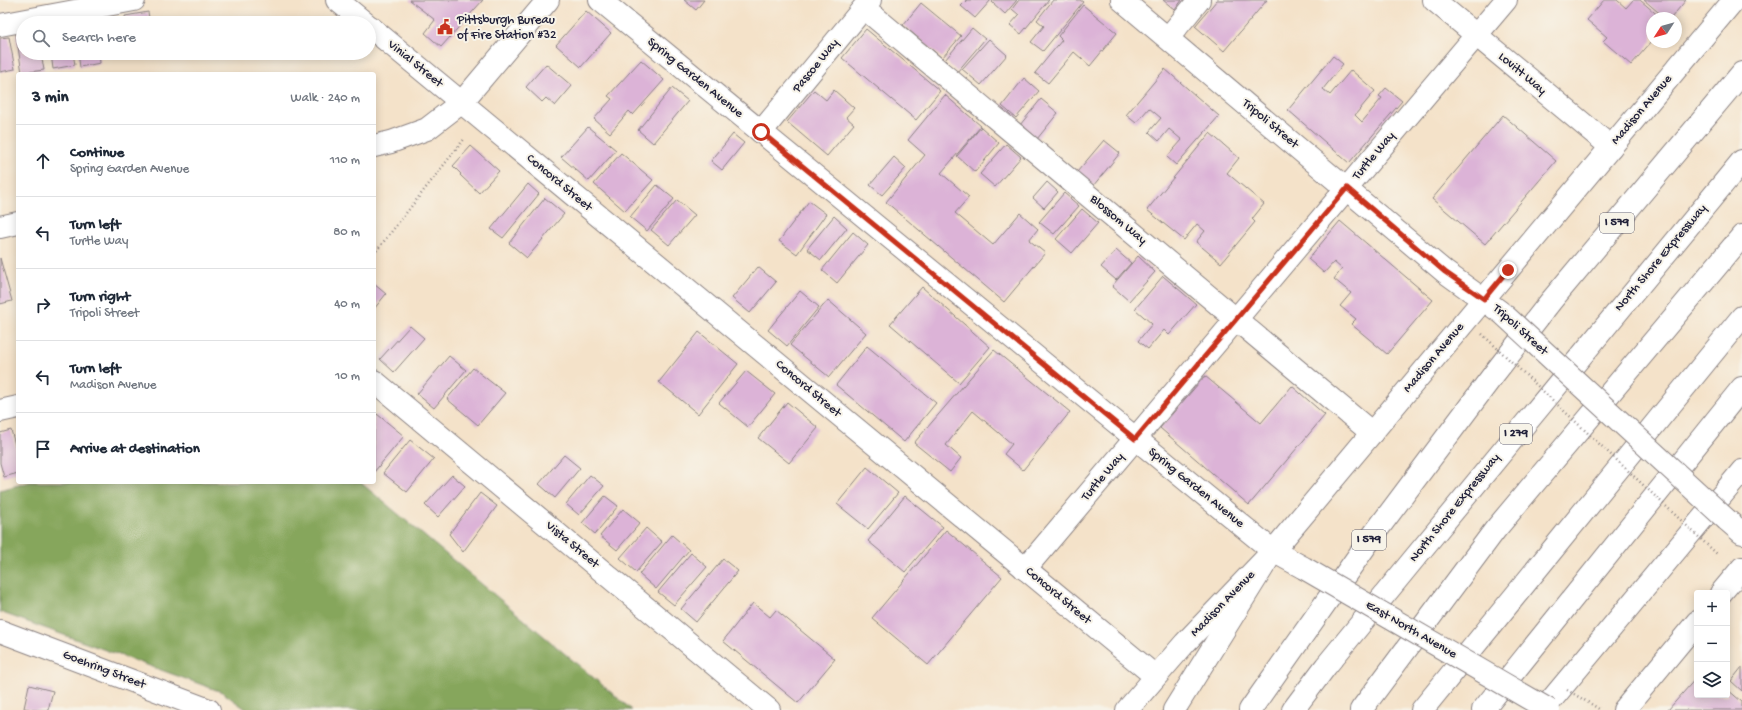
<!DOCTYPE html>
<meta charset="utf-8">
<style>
body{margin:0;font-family:"Gochi Hand",sans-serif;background:#f6f6f7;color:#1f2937}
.controls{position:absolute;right:12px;bottom:12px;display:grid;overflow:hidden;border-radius:4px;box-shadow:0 2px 10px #0003}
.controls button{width:36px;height:36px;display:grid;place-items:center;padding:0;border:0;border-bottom:1px solid #e0e1e3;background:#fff;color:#1f2937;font:20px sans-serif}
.compass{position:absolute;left:1646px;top:12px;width:36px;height:36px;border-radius:50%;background:#fff;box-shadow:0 2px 10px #0003;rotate:234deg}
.stop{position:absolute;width:12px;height:12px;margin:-9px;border:3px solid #c8321e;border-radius:50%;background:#fff}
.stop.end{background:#c8321e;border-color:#fff;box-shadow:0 1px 4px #0008}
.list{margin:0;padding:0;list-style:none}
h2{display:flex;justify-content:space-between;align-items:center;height:52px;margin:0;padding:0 16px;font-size:17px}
h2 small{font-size:13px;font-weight:400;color:#747a83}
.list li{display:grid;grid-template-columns:26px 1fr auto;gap:12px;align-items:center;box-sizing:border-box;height:72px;padding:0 16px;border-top:1px solid #e0e1e3}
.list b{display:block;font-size:15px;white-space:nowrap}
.list p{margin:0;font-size:13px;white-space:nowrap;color:#747a83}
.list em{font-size:13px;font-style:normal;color:#747a83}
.icon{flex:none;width:22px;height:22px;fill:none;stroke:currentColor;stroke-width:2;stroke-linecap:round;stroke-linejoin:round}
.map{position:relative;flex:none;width:1742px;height:710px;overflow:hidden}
.search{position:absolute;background:#fff;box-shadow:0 2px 10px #0003;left:16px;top:16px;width:360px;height:44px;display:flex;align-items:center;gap:10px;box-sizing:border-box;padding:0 14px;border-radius:22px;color:#747a83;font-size:15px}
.panel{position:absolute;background:#fff;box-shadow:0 2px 10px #0003;left:16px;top:72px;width:360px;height:412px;border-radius:4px}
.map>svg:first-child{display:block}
.forest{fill:#86a65b;stroke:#54644b}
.building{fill:#dcb3d7}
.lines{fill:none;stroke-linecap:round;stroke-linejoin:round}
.minor-casing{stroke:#8b8282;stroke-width:24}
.major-casing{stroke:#8b8282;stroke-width:24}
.highway-casing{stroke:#8b8282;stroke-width:24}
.path{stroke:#8b8282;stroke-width:2.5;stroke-dasharray:1 3;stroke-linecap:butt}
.minor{stroke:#fff;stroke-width:22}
.major{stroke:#fff;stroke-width:22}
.highway{stroke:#fff;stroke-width:22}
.minor-bridge-casing{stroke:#8b8282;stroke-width:24;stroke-linecap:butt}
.major-bridge-casing{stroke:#8b8282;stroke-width:24;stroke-linecap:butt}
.path-bridge{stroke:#8b8282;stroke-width:2.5;stroke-dasharray:1 3;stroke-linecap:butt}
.minor-bridge{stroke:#fff;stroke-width:22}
.major-bridge{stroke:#fff;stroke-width:22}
.route{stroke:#c8321e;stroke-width:5}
.labels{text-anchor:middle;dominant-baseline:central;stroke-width:4;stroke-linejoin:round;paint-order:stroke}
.shield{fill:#f7f3e8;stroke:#62616f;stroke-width:1}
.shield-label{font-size:12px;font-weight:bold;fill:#22223b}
.poi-label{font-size:13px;fill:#22223b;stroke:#f7f3e8;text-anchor:start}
.street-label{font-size:13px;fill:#22223b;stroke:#f7f3e8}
</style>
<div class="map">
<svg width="1742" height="710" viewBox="0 0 1742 710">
<rect width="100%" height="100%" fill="#f7f3e8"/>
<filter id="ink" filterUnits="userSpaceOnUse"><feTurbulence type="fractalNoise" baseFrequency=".025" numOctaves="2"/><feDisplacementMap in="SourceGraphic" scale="8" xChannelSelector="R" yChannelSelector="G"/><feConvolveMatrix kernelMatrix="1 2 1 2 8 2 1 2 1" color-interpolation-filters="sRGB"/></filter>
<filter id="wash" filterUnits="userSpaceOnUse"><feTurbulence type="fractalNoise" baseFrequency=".012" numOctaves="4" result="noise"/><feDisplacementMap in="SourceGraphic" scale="16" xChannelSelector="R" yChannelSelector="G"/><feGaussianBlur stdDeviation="0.9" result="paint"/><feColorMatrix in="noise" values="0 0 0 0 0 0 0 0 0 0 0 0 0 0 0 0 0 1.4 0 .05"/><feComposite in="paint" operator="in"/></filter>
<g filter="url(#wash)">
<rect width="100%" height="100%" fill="#f4e2c9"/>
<path class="forest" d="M30,482H360L632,710H247L222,692L0,612V490Z"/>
<g id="blocks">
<g class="building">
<path d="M409,0H483L441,47L425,33L435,20Z"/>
<path d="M684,0H704L696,10Z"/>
<path d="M967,0H991L975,18L961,6Z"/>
<path d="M994,0H1017L1005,14L992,2Z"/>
<path d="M1019,0H1049L1021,34L1010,25L1019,15L1012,9Z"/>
<path d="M1053,0H1080L1083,2L1043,51L1031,42L1044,26L1037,20Z"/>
<path d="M1163,0H1182L1175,10Z"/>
<path d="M1217,0H1267L1224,51L1195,26Z"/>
<path d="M1604,0H1617L1626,8L1633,0H1640L1661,18H1652V41L1631,65L1603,41L1607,37L1587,20Z"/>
<path d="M1644,0H1686L1671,18H1665Z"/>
<path d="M921,3L961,36L942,58L903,25Z"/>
<path d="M1083,5L1117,33L1090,66L1074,52L1048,83L1035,73L1062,40L1058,36Z"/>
<path d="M586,11L611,33L581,67L556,45Z"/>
<path d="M148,12L150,23H126L125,16Z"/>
<path d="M972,28L985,39L957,72L945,60Z"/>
<path d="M866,29L940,91L916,120L842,58Z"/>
<path d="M23,33V53H41L44,70L22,73L16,34Z"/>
<path d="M9,37L15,69L0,72V38Z"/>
<path d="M989,39L1007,55L981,85L962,69Z"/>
<path d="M51,53H73L75,65L53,69Z"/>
<path d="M78,53H99L100,63L80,67Z"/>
<path d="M132,53H154V54L132,57Z"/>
<path d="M1333,56L1343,64L1323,89L1330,95L1351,70L1375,91L1355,115L1362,122L1382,98L1379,96L1386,88L1402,101L1349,163L1288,110Z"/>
<path d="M641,60L664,80L633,115L629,111L610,133L594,119L612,99L608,96Z"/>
<path d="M546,64L572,86L555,106L546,98L542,102L526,87Z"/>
<path d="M1165,69L1219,116L1176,165L1167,157L1182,140L1169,129L1159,141L1149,132L1161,118L1149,108L1136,123L1126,115Z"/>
<path d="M1024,78L1039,91L1016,118L1002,106Z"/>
<path d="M672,88L688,101L653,143L638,130Z"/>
<path d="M814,90L826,100L834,90L854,108L846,117L854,124L827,156L787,122Z"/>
<path d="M945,95L981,126L941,173L969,197L955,213L993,245L1020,213L1038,229L1029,240L1045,253L1004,302L886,202L925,155L908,140Z"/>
<path d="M1041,99L1058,113L1037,139L1020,125Z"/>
<path d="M1503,115L1556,161L1485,244L1432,199Z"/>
<path d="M588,127L616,150L589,181L561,157Z"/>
<path d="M981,127L999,143L975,172L957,156Z"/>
<path d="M1210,133L1239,158L1227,173L1264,204L1252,219L1255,222L1221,263L1196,242L1205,231L1197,224L1184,240L1147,210Z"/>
<path d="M733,134L744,143L722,170L711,161Z"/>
<path d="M1104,140L1120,153L1093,186L1077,172Z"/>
<path d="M1006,144L1021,157L995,187L980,174Z"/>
<path d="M471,146L499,171L479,193L460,175L461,174L453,166Z"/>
<path d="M621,153L653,180L625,211L594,184Z"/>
<path d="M894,157L906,168L882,195L870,185Z"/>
<path d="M1047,182L1058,192L1044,208L1033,198Z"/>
<path d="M528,184L539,194L503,238L491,229Z"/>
<path d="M657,185L674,199L647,231L630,217Z"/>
<path d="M1064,193L1079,206L1054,234L1039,222Z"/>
<path d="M545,198L564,214L527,258L509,243Z"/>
<path d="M677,200L695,215L669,245L651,230Z"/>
<path d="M809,201L826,214L797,254L779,241Z"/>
<path d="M1082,209L1098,223L1072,253L1056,239Z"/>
<path d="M834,216L847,228L821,260L807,249Z"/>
<path d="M1340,221L1433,300L1387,354L1351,324L1356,319L1340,306L1351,293L1334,279L1342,269L1334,262L1324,273L1308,259Z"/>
<path d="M853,232L868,245L837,283L822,270Z"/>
<path d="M1116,250L1131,263L1116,280L1101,267Z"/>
<path d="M1138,256L1155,272L1129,301L1112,286Z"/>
<path d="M0,258L12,301L0,304Z"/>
<path d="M758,267L776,282L750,313L732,298Z"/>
<path d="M1163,276L1196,304L1169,335L1164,330L1148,349L1138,341L1152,324L1135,309Z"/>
<path d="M374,284L386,294L374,309Z"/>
<path d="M922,287L990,347L959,383L890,324Z"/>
<path d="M800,291L819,307L787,346L768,330Z"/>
<path d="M828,300L866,333L829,377L790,345Z"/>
<path d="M410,326L424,338L394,372L380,359Z"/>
<path d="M699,332L738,364L698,414L659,382Z"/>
<path d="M867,346L936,403L904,442L836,385Z"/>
<path d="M994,350L1070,412L1023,470L1004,454L1012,444L973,411L946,445L961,458L950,472L914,443Z"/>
<path d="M449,356L466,370L434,408L417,394Z"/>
<path d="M473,368L505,393L478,425L447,399Z"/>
<path d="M746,371L775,394L748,427L719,403Z"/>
<path d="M1205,376L1261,423L1292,386L1325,415L1249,505L1160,428Z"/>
<path d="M787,402L818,428L789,463L758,438Z"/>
<path d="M377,414L404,436L374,472V418Z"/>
<path d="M11,430L18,456V473L4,477L0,463V433Z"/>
<path d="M410,440L434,459L407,492L383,473Z"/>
<path d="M564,455L580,468L555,498L539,484Z"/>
<path d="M867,467L898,493L868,529L837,504Z"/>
<path d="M452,475L465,486L438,517L425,505Z"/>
<path d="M590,475L604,486L579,515L566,504Z"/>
<path d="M480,493L497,506L463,552L449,534Z"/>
<path d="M605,496L618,506L595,534L582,523Z"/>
<path d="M905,496L943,527L905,572L868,541Z"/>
<path d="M623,509L640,523L617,550L600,536Z"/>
<path d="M646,528L662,542L636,572L620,558Z"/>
<path d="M946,530L1002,577L928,665L872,618Z"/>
<path d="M672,535L689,550L656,589L639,574Z"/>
<path d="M691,553L707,567L674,605L658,592Z"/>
<path d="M723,559L738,571L696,622L681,609Z"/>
<path d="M753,603L770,617L776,610L835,659L798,703L723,641Z"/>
<path d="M1742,667V691L1731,681Z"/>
<path d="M1697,677V695H1727V689L1742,702V710H1668Z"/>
<path d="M29,685L53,691L48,710H33L24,708Z"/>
</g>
</g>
</g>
<g filter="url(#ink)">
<use href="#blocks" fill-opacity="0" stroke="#8b8282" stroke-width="1"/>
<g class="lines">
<defs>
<g id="minor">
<path d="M337,0L365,23"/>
<path d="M600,0L1273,551"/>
<path d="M1122,0L1445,272L1499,311"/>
<path d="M1434,0L1611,147"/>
<path d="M864,8L1372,433"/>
<path d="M0,25L134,0"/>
<path d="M369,26L1155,676"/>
<path d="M1168,38L1199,0"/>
<path d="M761,132L870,0"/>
<path d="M374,146L391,142L427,129L462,102L548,0"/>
<path d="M0,227L18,223"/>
<path d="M374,381L769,710"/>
<path d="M0,411L18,407"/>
<path d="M1727,520L1742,533"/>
<path d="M1025,569L1506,0"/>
<path d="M0,631L209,710"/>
</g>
<g id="major">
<path d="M1273,551L1304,568"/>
<path d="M1721,593L1742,568"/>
<path d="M1127,710L1185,643L1273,551L1734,0"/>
<path d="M1624,710L1697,622"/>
</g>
<g id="highway">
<path d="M1174,710L1273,551"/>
<path d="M1250,710L1374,534L1494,374L1551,301L1742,73"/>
<path d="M1293,710L1326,666L1413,560L1742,161"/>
<path d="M1361,710L1495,530L1742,236"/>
<path d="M1422,710L1742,317"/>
<path d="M1483,710L1742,388"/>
<path d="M1543,710L1742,471"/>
</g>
</defs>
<use href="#minor" class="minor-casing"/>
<use href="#major" class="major-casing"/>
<use href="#highway" class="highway-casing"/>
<g class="path">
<path d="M374,254L465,138"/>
<path d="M1591,704L1599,709"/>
</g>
<use href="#minor" class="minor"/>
<use href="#major" class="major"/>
<use href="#highway" class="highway"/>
<defs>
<path id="minor-bridge" d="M1502,313L1727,520"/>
<path id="major-bridge" d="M1304,568L1549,710"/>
</defs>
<use href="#minor-bridge" class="minor-bridge-casing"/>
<use href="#major-bridge" class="major-bridge-casing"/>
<g class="path-bridge">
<path d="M1482,334L1718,555"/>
<path d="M1567,690L1591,704"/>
</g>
<use href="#minor-bridge" class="minor-bridge"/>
<use href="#major-bridge" class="major-bridge"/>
</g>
</g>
<g class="lines" filter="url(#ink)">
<path class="route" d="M761,132L1135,439L1347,188L1445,272L1484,299L1508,270"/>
</g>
<defs>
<symbol id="civic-bare" viewBox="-9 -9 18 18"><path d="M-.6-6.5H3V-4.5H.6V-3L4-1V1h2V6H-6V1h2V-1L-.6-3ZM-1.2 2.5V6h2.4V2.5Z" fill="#c8321e" stroke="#f7f3e8" stroke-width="2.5" paint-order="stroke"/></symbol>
</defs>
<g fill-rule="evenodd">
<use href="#civic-bare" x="434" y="16" width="22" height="22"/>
</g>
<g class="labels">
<g class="shield">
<rect x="1600" y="213" width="34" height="20" rx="3"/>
<rect x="1500" y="424" width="32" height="20" rx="3"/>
<rect x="1352" y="530" width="34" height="20" rx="3"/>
</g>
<g class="shield-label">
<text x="1617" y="223">I 579</text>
<text x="1516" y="434">I 279</text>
<text x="1369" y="540">I 579</text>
</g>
<g class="poi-label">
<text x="457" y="20">Pittsburgh Bureau<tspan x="457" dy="15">of Fire Station #32</tspan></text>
</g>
<g class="street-label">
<text transform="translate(415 64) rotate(39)">Vinial Street</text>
<text transform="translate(816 66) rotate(-51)">Pascoe Way</text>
<text transform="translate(1522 74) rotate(40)">Lovitt Way</text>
<text transform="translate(695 78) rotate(39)">Spring Garden Avenue</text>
<text transform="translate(1642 110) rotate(-50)">Madison Avenue</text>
<text transform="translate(1270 124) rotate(40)">Tripoli Street</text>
<text transform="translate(1374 156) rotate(-50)">Turtle Way</text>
<text transform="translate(559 183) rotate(40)">Concord Street</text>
<text transform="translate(1118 220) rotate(40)">Blossom Way</text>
<text transform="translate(1661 258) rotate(-50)">North Shore Expressway</text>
<text transform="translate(1520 330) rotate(42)">Tripoli Street</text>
<text transform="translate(1434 358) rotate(-50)">Madison Avenue</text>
<text transform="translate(808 389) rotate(40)">Concord Street</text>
<text transform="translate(1103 477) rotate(-50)">Turtle Way</text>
<text transform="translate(1196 488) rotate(39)">Spring Garden Avenue</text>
<text transform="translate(1455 508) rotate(-51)">North Shore Expressway</text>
<text transform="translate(572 545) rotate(40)">Vista Street</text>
<text transform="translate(1058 596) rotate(40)">Concord Street</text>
<text transform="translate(1223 604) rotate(-46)">Madison Avenue</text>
<text transform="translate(1411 630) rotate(30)">East North Avenue</text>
<text transform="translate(104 670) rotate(21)">Goehring Street</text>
</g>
</g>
</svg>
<div class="controls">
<button>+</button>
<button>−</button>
<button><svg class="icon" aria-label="layers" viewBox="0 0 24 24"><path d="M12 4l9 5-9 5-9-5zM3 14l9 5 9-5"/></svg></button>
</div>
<svg class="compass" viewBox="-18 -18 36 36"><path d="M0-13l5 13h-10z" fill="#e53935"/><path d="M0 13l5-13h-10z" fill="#747a83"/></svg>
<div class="stop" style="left:761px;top:132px"></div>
<div class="stop end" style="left:1508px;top:270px"></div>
<div class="search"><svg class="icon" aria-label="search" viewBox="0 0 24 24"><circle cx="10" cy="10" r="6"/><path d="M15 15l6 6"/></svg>Search here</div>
<section class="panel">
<h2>3 min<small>Walk · 240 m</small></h2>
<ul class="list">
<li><svg class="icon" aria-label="ahead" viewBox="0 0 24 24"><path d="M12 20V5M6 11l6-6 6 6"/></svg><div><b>Continue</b><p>Spring Garden Avenue</p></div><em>110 m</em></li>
<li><svg class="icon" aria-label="left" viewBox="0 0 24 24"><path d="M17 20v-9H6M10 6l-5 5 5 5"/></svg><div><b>Turn left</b><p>Turtle Way</p></div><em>80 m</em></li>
<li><svg class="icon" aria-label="right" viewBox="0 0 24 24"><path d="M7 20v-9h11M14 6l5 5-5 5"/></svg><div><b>Turn right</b><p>Tripoli Street</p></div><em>40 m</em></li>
<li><svg class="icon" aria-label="left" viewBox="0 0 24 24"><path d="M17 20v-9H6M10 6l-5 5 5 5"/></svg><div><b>Turn left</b><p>Madison Avenue</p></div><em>10 m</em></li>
<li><svg class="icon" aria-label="arrive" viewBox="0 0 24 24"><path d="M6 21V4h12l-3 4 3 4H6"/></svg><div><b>Arrive at destination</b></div></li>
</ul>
</section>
</div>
